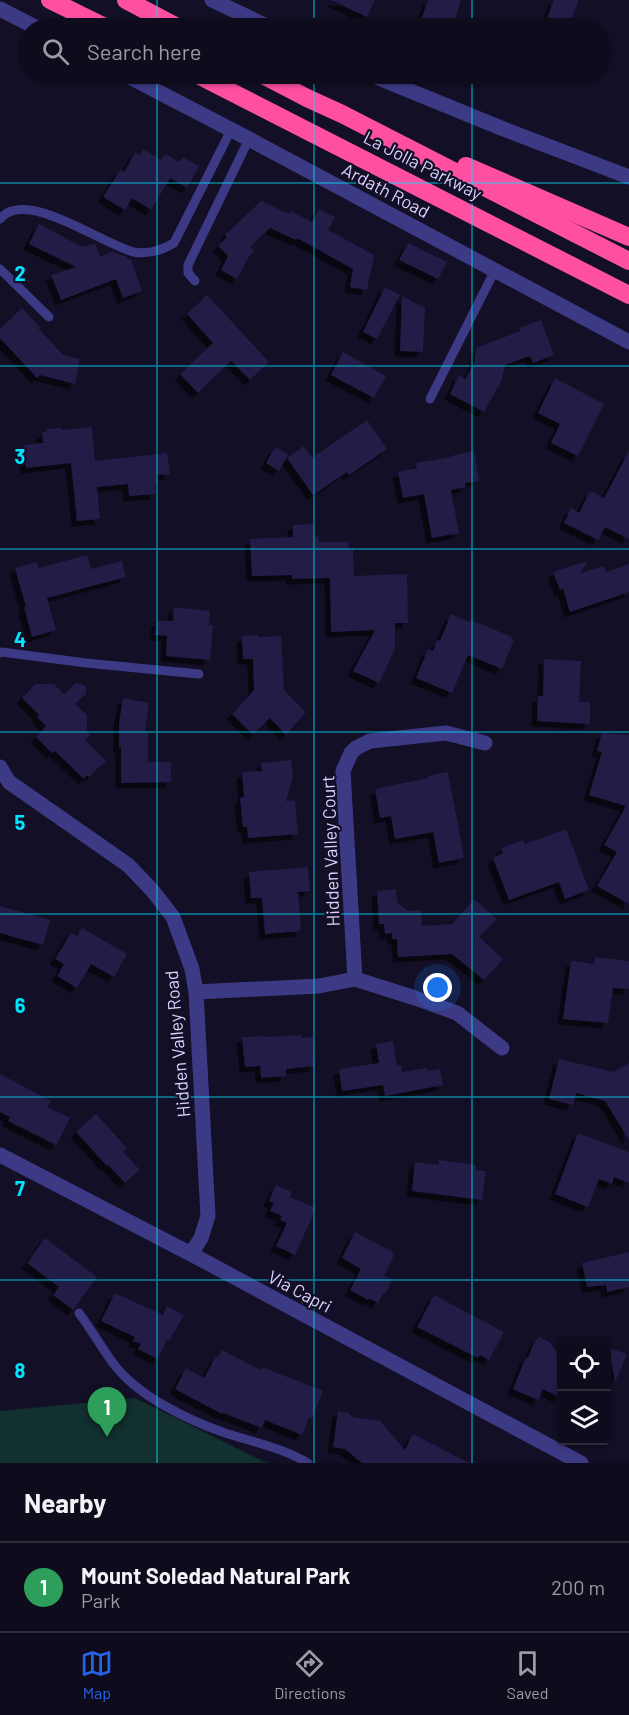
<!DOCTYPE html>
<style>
body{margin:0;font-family:Barlow,sans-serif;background:#171425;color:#f1f3f6}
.controls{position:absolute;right:18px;bottom:18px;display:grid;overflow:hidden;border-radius:6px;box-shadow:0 2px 4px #0004}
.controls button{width:54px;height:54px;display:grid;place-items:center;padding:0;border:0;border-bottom:2px solid #2e2b3b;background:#0e0b1c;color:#f1f3f6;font:30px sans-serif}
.you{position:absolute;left:438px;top:988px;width:21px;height:21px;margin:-15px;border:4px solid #fff;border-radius:50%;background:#1a73e8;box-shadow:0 0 0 9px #1a73e833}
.badge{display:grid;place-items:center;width:39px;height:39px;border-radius:50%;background:#2563eb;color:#fff;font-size:20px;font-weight:700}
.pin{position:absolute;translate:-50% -50px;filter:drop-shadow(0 2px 3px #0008)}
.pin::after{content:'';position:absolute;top:32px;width:21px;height:18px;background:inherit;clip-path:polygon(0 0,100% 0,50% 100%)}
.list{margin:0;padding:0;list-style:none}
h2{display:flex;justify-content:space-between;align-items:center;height:78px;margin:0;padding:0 24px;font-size:26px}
h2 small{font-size:20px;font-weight:400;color:#9b9ba3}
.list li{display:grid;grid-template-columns:39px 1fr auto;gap:18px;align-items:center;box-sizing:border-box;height:90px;padding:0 24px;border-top:2px solid #2e2b3b}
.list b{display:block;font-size:22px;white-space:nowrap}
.list p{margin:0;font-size:20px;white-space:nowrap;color:#9b9ba3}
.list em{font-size:20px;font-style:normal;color:#9b9ba3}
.icon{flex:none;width:33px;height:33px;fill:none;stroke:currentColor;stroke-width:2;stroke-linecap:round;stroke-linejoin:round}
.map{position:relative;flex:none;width:629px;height:1463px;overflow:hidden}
.search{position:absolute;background:#0e0b1c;box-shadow:0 2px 4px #0004;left:18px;right:18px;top:18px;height:66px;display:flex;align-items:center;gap:15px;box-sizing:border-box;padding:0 21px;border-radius:33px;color:#9b9ba3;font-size:22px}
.sheet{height:168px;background:#0e0b1c}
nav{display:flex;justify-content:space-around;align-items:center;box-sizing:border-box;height:84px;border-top:2px solid #2e2b3b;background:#0e0b1c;font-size:16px;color:#9b9ba3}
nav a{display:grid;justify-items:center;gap:3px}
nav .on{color:#2563eb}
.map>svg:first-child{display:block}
.green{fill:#12302f}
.building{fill:#241b47;filter:url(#shadow)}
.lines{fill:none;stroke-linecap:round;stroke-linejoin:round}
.service{stroke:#3d3a85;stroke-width:9}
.minor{stroke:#3d3a85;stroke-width:15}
.tertiary{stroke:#3d3a85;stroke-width:15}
.motorway{stroke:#ff4fa3;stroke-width:18}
.grid{fill:none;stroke:#00e5ff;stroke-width:1.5;stroke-opacity:0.55}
.labels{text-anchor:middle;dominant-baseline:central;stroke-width:4.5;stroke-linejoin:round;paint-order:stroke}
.street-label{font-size:18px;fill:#d9d4ff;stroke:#130f26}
.grid-label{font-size:20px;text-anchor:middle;font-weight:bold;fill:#00e5ff;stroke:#130f26;stroke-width:4.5;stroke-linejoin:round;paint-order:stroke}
</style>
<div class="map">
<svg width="629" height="1463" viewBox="0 0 629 1463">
<defs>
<filter id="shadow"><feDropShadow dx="-5.5" dy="5.5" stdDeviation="0" flood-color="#0009"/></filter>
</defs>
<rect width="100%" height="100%" fill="#130f26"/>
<path class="green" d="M135,1398L267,1463H0V1411Z"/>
<g class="building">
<path d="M331,0H375L367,17Z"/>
<path d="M428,0H461L452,28H444L421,20Z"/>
<path d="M554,0H579L568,28H543Z"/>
<path d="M143,149L161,160L165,154L179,162L183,157L199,166L187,188L170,178L151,210L132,198L125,210L103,197L120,170L124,172L135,153L140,155Z"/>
<path d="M261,201L289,214L290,211L312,222L319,209L335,217L328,230L374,255L367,290L350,287L353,269L297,238L296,240L270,228L251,246L254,252L249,256L237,279L221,270L228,256L218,246L227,237L225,235Z"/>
<path d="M39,224L82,247L95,244L100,257L113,251L115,253L127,257L128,260L131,259L142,291L123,298L116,279L61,300L51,275L76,267L29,244Z"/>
<path d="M408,243L447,262L438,279L399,260Z"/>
<path d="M385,287L400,295L377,339L363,332Z"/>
<path d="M207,295L269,362L250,380L231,361L198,393L180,374L213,343L187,314Z"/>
<path d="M402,296L425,308L423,352L400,351Z"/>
<path d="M22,308L40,327L38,328L63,355L80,359L75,384L40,375L37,378L0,338V329Z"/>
<path d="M541,320L554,355L533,363L530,356L505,365L501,382L484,412L450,394L459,375L465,379L474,364L476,348L520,331L519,328Z"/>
<path d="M343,352L386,376L374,398L331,375Z"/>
<path d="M555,378L604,404L578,456L551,443L560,424L538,413Z"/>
<path d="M367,420L387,449L349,475L347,472L313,495L287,458L304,446L312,458Z"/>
<path d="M92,427L95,461L167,453L170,474L157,475L158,484H155L156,494L129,496L128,484L97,487L100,519L77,521L71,463L26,468L24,445L43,443L42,432H47L46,429L61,428L62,430Z"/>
<path d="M275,447L288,454L279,471L266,463Z"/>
<path d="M474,451L479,481L465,483L466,487L451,490L459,533L432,538L424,494L403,498L398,472L417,468L416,463L451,457V456Z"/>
<path d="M629,451V539L605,527L598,540L564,523L571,508L579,513L590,491L604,498Z"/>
<path d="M313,524L314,537L318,536L319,542H348L349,549H353L354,576L407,574L408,623H395V649L379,683L353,671L375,630L331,632L330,578L292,579V575L252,576L250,539L293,537V525Z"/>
<path d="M87,555L91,569L122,561L126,577L47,598L56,630L32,637L24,607H26L15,568L37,562L39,568Z"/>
<path d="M587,561L581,573L604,566L606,572L629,564V592L570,612L563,589L560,590L553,572Z"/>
<path d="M174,607L210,611L209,625H213L210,660L166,656L167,636L155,635L157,621H173Z"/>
<path d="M451,614L470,622L471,620L512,637L511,639L514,640L502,669L468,655L452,693L416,678L428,649L433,651L437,640L440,641Z"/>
<path d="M258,635V637L281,636L284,690L306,712L286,735L270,718L253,735L232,714L254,690L253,659H243L242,636Z"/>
<path d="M544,659L581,661L579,702H590V724L537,721L538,696H543Z"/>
<path d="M76,683L84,685L86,688V694L75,704L87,715V731L91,735L85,740L106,761L89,777L87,775L84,779L55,751L52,753L36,737L46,726L37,717L39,715L22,698L35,684H54L64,694Z"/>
<path d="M123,698L149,703L145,732H148V762H171V782L121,783V747L119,749V724Z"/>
<path d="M602,733L629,735V904L597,886L617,852L604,845L626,806L589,795L602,752L597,751Z"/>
<path d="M291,760L293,776L286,801L295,800L298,834L248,838L247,827H243L240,798L244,797L242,772L262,771L261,763Z"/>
<path d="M448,772L464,858L439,863L433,832L395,839L391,816L380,818L375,789L428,778L427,776Z"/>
<path d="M566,829L589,890L565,899L559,882L509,900L493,858L503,853L501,848L523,840L525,844Z"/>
<path d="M308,867L310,891L298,892L301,931L265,934L262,898H251L249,872Z"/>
<path d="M396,889L397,902L408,911L421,910L422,926L452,924L474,899L497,919L479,937L503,959L484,980L452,954L398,957L397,939H392V933L385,934L384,924H379L377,891Z"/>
<path d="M0,906L50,920L43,945L0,933Z"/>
<path d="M82,928L127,954L114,977L91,964L77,988L57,976L64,964L55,959L71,933L77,936Z"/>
<path d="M595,957L629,961V989L613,988L608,1023L563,1019L571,961L594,964Z"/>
<path d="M301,1035L302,1038L313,1037L315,1066L286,1069V1076L261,1078L260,1066L245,1067L242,1037L266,1036V1037Z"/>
<path d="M393,1041L397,1066L401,1065L402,1072L427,1068V1071L440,1069L443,1085L385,1096L383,1085L342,1091L339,1069L379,1063L376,1044Z"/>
<path d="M559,1059L614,1072L629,1063V1140L605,1101L576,1093L573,1105L549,1099Z"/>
<path d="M0,1074L51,1101L47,1107L70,1118L56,1145L8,1121L10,1117L0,1112Z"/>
<path d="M96,1114L127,1148L123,1152L140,1170L125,1183L108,1165L107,1166L76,1132Z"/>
<path d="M578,1133L629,1152V1183L614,1177L612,1184L599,1179L588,1207L555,1194Z"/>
<path d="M439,1160L476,1165V1170L486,1171L482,1200L412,1191L415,1162L438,1165Z"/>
<path d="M276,1185L292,1192L290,1197L316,1208L295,1255L276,1246L287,1223L280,1220L282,1216L270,1211L274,1203L269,1201Z"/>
<path d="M355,1232L393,1252L392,1254L394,1255L384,1276L392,1280L385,1294L383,1293L378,1303L369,1298L368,1300L350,1290L361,1269L342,1258Z"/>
<path d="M45,1238L97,1277L73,1310L53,1295L59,1287L27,1263Z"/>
<path d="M629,1252V1287L607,1292L606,1285L587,1287L582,1263Z"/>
<path d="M115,1293L163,1315L167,1306L184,1315L169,1341L167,1340L158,1359L138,1349L141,1344L133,1341L135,1337L101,1321Z"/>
<path d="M434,1295L504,1332L489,1360L480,1355L478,1358L417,1327Z"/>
<path d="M539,1337L550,1342L561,1360V1398L543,1389L538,1400L513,1389L526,1357L528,1358L533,1345Z"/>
<path d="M609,1348L627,1354L615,1382Z"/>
<path d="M222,1350L260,1370L262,1367L323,1391L312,1419L309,1418L302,1435L265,1420L262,1428L223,1413L222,1414L175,1389L186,1368L204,1378L216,1356L218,1357Z"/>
<path d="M338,1411L349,1413L352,1417L380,1421L405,1450L413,1434L469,1463H362L345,1449L333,1447Z"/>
</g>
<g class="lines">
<g class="service">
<path d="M0,219C25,187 103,245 134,252C149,255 162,250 174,243L231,130"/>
<path d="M0,269L49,317"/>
<path d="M195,281L188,273V265L249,139"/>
<path d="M430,399L495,270"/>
<path d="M0,653L2,652L86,663L199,674"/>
<path d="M79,1313C91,1329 101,1347 113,1363C137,1396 188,1420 225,1433C253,1442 283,1448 308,1463"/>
</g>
<g class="minor">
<path d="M0,9L37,28"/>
<path d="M124,74L249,139L629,342"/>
<path d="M355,979L343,771L351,753L356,748L370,741L446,733L485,743"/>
<path d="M196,992L319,986L355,979L412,997L457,1013L502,1048"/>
</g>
<g class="tertiary">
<path d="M212,0L271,28"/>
<path d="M369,74L501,128L629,177"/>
<path d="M0,767L9,782L128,865L152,890L173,917L192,969L196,992L208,1216L201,1238L191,1254"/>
<path d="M0,1155L191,1254L581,1463"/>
</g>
<g class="motorway">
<path d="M50,0L107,28"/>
<path d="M126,0L179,28"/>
<path d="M196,74L629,295"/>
<path d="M261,74L307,98L342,114L629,261"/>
<path d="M466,166L629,237"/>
</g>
</g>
<path class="grid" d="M157,0V28M314,0V28M472,0V28M157,74V1463M314,74V1463M472,74V1463M0,183H629M0,366H629M0,549H629M0,732H629M0,914H629M0,1097H629M0,1280H629"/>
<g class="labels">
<g class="street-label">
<text transform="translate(423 165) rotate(27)">La Jolla Parkway</text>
<text transform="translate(386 190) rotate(28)">Ardath Road</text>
<text transform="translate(330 851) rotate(-92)">Hidden Valley Court</text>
<text transform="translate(177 1044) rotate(-95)">Hidden Valley Road</text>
<text transform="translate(300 1291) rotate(28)">Via Capri</text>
</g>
</g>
<g class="grid-label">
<text x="20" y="281">2</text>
<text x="20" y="464">3</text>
<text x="20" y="647">4</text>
<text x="20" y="830">5</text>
<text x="20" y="1013">6</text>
<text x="20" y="1196">7</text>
<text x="20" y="1378">8</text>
</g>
</svg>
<div class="controls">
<button><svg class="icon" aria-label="locate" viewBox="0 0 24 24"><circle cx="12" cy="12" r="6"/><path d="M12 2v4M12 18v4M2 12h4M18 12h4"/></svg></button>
<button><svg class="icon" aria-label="layers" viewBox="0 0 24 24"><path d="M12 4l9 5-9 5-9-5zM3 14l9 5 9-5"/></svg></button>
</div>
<div class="you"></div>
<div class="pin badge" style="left:107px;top:1437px;background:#2e9e5b">1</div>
<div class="search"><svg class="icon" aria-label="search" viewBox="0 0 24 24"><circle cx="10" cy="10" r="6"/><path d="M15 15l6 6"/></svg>Search here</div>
</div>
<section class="sheet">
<h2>Nearby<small></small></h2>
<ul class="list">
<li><span class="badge" style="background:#2e9e5b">1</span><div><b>Mount Soledad Natural Park</b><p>Park</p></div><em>200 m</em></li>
</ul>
</section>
<nav>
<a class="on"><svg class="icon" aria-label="map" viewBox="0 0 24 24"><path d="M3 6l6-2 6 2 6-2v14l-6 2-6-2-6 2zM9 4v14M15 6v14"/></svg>Map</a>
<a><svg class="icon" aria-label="directions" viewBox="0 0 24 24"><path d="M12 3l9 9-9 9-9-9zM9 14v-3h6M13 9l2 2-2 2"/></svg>Directions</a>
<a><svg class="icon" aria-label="saved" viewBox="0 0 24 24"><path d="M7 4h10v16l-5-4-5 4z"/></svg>Saved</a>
</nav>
